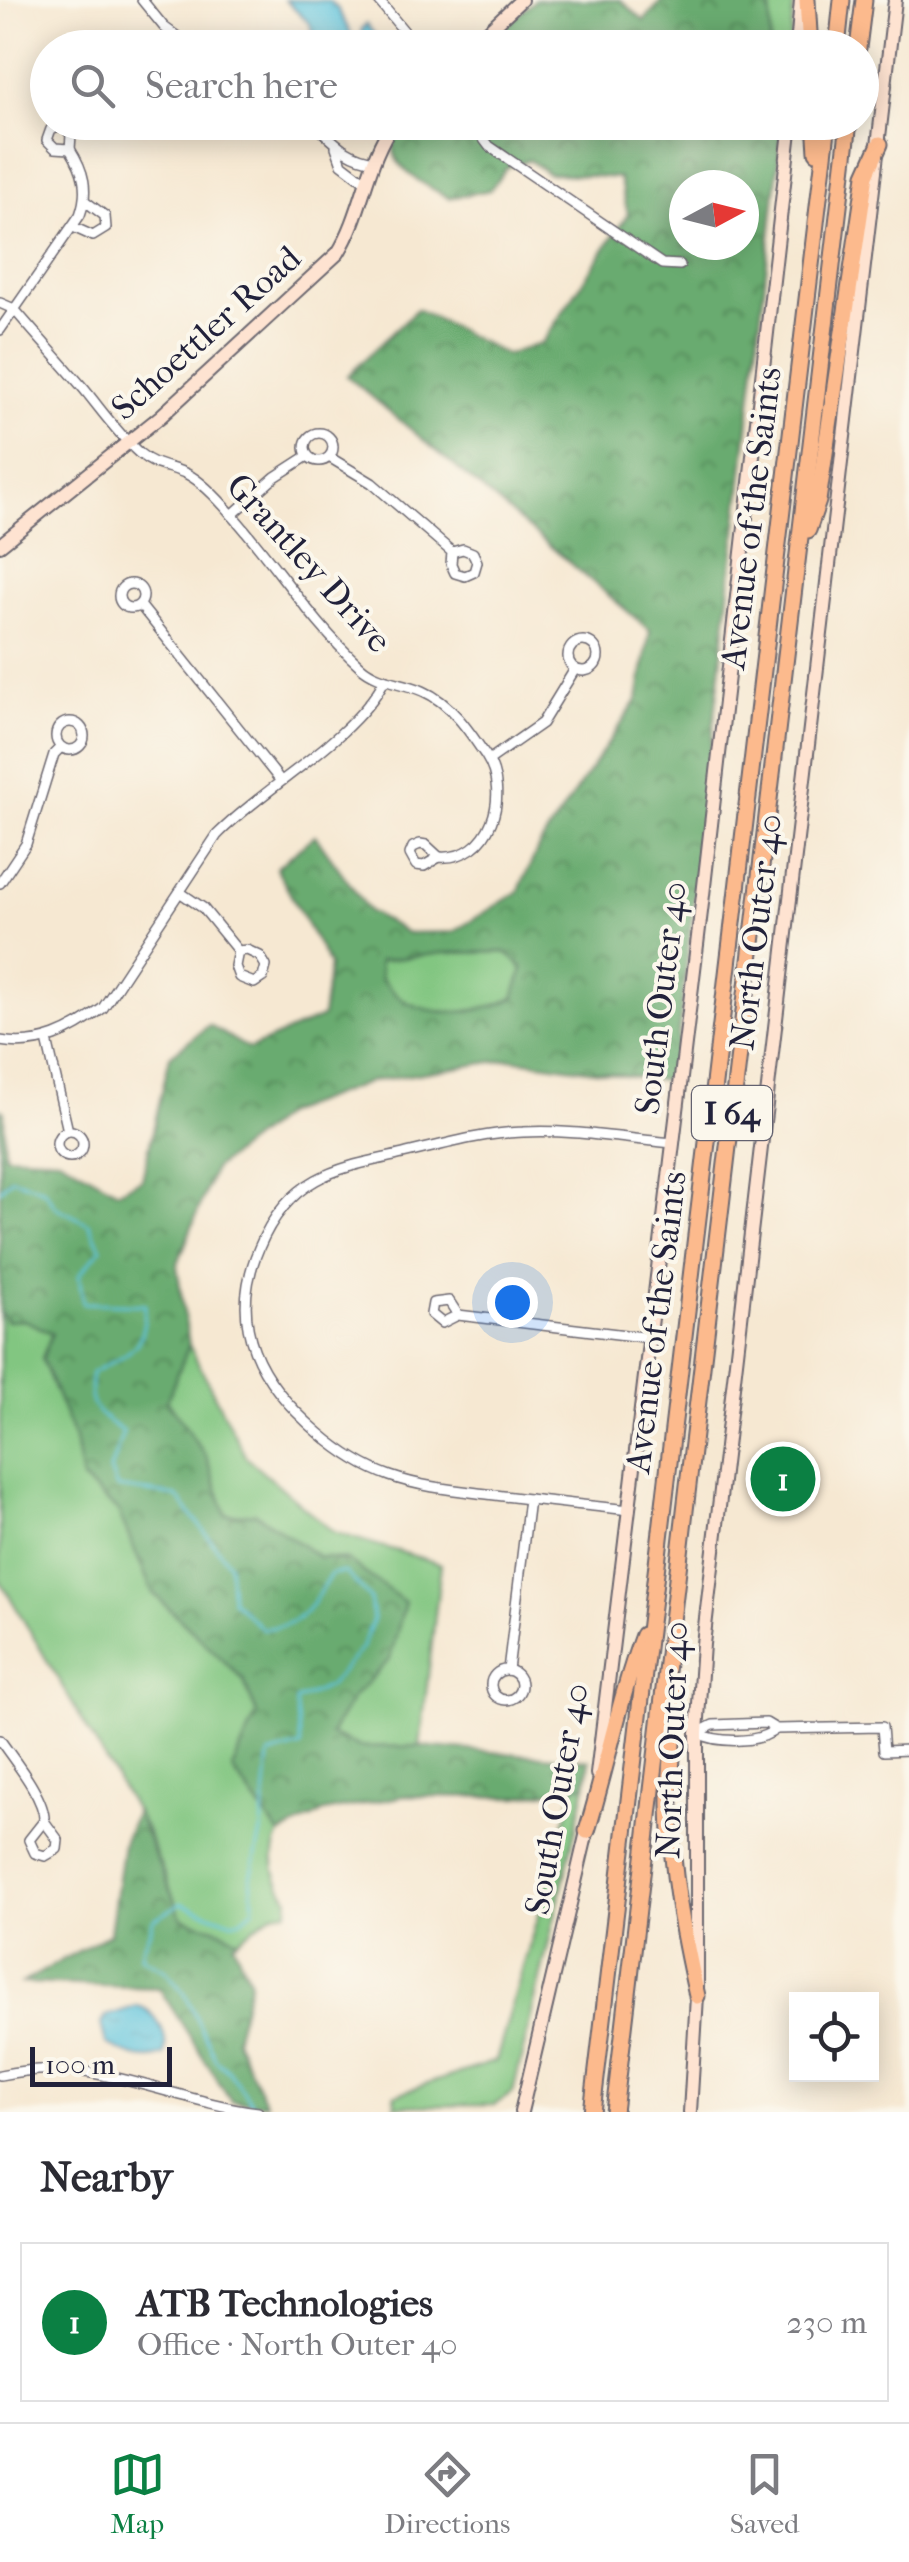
<!DOCTYPE html>
<meta charset="utf-8">
<style>
body{margin:0;font-family:"IM FELL French Canon",serif;background:#f7f7f7;color:#2b2b33}
.controls{position:absolute;right:30px;bottom:30px;display:grid;overflow:hidden;border-radius:0px;box-shadow:0 5px 25px #0003}
.controls button{width:90px;height:90px;display:grid;place-items:center;padding:0;border:0;border-bottom:2px solid #e1e1e2;background:#fff;color:#2b2b33;font:50px sans-serif}
.compass{position:absolute;left:669px;top:170px;width:90px;height:90px;border-radius:50%;background:#fff;box-shadow:0 5px 25px #0003;rotate:83deg}
.scale{position:absolute;left:30px;bottom:25px;width:142px;box-sizing:border-box;padding-left:10px;border:5px solid #22223b;border-top:0;font-size:28px;line-height:35px;white-space:nowrap;color:#22223b;-webkit-text-stroke:8px #fbf7ec;paint-order:stroke}
.you{position:absolute;left:512px;top:1302px;width:35px;height:35px;margin:-25px;border:8px solid #fff;border-radius:50%;background:#1a73e8;box-shadow:0 0 0 15px #1a73e833}
.badge{display:grid;place-items:center;width:65px;height:65px;border-radius:50%;background:#0b8043;color:#fff;font-size:32px;font-weight:700}
.pin{position:absolute;translate:-50% -50%;border:5px solid #fff;box-shadow:0 2px 10px #0006}
.list{margin:0;padding:0;list-style:none}
h2{display:flex;justify-content:space-between;align-items:center;height:130px;margin:0;padding:0 40px;font-size:42px}
h2 small{font-size:32px;font-weight:400;color:#7c7c81}
.list li{display:grid;grid-template-columns:65px 1fr auto;gap:30px;align-items:center;box-sizing:border-box;height:160px;margin:0 20px 20px;padding:0 20px;border:2px solid #e1e1e2;border-radius:0px}
.list b{display:block;font-size:38px;white-space:nowrap}
.list p{margin:0;font-size:32px;white-space:nowrap;color:#7c7c81}
.list em{font-size:32px;font-style:normal;color:#7c7c81}
.icon{flex:none;width:55px;height:55px;fill:none;stroke:currentColor;stroke-width:2;stroke-linecap:round;stroke-linejoin:round}
.map{position:relative;flex:none;width:909px;height:2112px;overflow:hidden}
.search{position:absolute;background:#fff;box-shadow:0 5px 25px #0003;left:30px;right:30px;top:30px;height:110px;display:flex;align-items:center;gap:25px;box-sizing:border-box;padding:0 35px;border-radius:55px;color:#7c7c81;font-size:38px}
.sheet{height:310px;background:#fff}
nav{display:flex;justify-content:space-around;align-items:center;box-sizing:border-box;height:140px;border-top:2px solid #e1e1e2;background:#fff;font-size:28px;color:#7c7c81}
nav a{display:grid;justify-items:center;gap:5px}
nav .on{color:#0b8043}
.map>svg:first-child{display:block}
.green{fill:#82c681;stroke:#52745e;stroke-width:2.5}
.forest{fill:url(#forest-crowns);stroke:#466655;stroke-width:2.5;fill-rule:evenodd}
.water{fill:url(#water-ripples);stroke:#40738c;stroke-width:2.5}
.lines{fill:none;stroke-linecap:round;stroke-linejoin:round}
.stream{stroke:#5fc4dd;stroke-width:2.5}
.street-casing{stroke:#6c6770;stroke-width:12}
.secondary-casing{stroke:#6c6770;stroke-width:16}
.highway-casing{stroke:#6c6770;stroke-width:19}
.street{stroke:#fff;stroke-width:9}
.secondary{stroke:#fee3d1;stroke-width:12}
.highway{stroke:#fcba8d;stroke-width:15}
.labels{text-anchor:middle;dominant-baseline:central;stroke-width:8;stroke-linejoin:round;paint-order:stroke}
.shield{fill:#fbf7ec;stroke:#636270;stroke-width:2.5}
.shield-label{font-size:32px;font-weight:bold;fill:#22223b}
.street-label{font-size:35px;fill:#22223b;stroke:#fbf7ec}
</style>
<div class="map">
<svg width="909" height="2112" viewBox="0 0 909 2112">
<defs>
<pattern id="forest-crowns" width="20" height="18" patternUnits="userSpaceOnUse" patternTransform="scale(2.5)"><rect width="20" height="18" fill="#69ab6f"/><path d="M2 6a3 3 0 1 1 6 0M12 15a3 3 0 1 1 6 0" fill="none" stroke="#568b5c"/></pattern>
<pattern id="water-ripples" width="26" height="14" patternUnits="userSpaceOnUse" patternTransform="scale(2.5)"><rect width="26" height="14" fill="#5fc4dd"/><path d="M2 4q2-2 4 0t4 0M15 11q2-2 4 0t4 0" fill="none" stroke="#52a8bf"/></pattern>
</defs>
<rect width="100%" height="100%" fill="#fbf7ec"/>
<filter id="ink" filterUnits="userSpaceOnUse"><feTurbulence type="fractalNoise" baseFrequency=".01" numOctaves="2"/><feDisplacementMap in="SourceGraphic" scale="20" xChannelSelector="R" yChannelSelector="G"/><feConvolveMatrix kernelMatrix="1 2 1 2 8 2 1 2 1" color-interpolation-filters="sRGB"/></filter>
<filter id="wash" filterUnits="userSpaceOnUse"><feTurbulence type="fractalNoise" baseFrequency=".0048" numOctaves="4" result="noise"/><feDisplacementMap in="SourceGraphic" scale="40" xChannelSelector="R" yChannelSelector="G"/><feGaussianBlur stdDeviation="2.25" result="paint"/><feColorMatrix in="noise" values="0 0 0 0 0 0 0 0 0 0 0 0 0 0 0 0 0 1.4 0 .05"/><feComposite in="paint" operator="in"/></filter>
<g filter="url(#wash)">
<rect width="100%" height="100%" fill="#f6e8d2"/>
<g class="green">
<path d="M771,0H794L790,47H770Z"/>
<path d="M506,952L523,968L515,998C482,1013 438,1019 405,1001C396,996 388,986 381,979L378,961L442,953Z"/>
<path d="M0,1312L7,1321L24,1320L52,1333L42,1359L75,1439L82,1480L118,1511L153,1593L243,1679L257,1714L232,1769L280,1835C268,1858 274,1879 289,1899L288,1911L273,1913L238,1939L221,1930L182,1918L145,1828L0,1580Z"/>
<path d="M189,1345L246,1457L333,1532L441,1564L420,1746L360,1747L329,1734L352,1698L390,1659L347,1560L319,1557L255,1513L226,1515L205,1456L167,1400Z"/>
<path d="M586,1785L513,2093L494,2105L395,2106V2095L496,2061L575,1787Z"/>
</g>
<g class="forest">
<path d="M535,0H620L644,21L662,0H771L770,47H483Z"/>
<path d="M403,123H783L673,1082L511,1059L372,1081L286,1113L214,1169L177,1266L189,1345L167,1400L206,1456L226,1515L255,1513L319,1557L347,1560L405,1602L390,1659L352,1698L330,1735L360,1747L420,1746L590,1760L586,1785L519,1797L404,1796L324,1812L280,1835L232,1769L257,1714L243,1679L153,1593L118,1511L82,1480L75,1439L42,1359L52,1333L24,1320L7,1321L0,1312V1109L4,1111L5,1155L59,1158L118,1191L142,1179L170,1056L209,1025L249,1049L322,1017L329,965L276,868L315,835L369,911L407,933L453,932L518,892L540,844L638,699L650,630L347,376L417,309L506,355L542,343L628,214L619,178L547,173L529,160L507,167L490,190L449,198C419,181 374,162 403,123ZM684,185H744V245H684ZM506,952L523,968L514,998C482,1013 438,1019 405,1001C396,996 388,986 381,979L379,961L442,953Z"/>
<path d="M136,1811L182,1918L221,1930L238,1939L233,1943L250,1981L235,2039L266,2103L231,2101L159,1988L22,1983L110,1933L123,1843Z"/>
</g>
<g class="water">
<path d="M285,0L329,1L337,8L355,41L361,38L362,29L366,24L384,47H316L310,24Z"/>
<path d="M137,2006C157,2010 169,2036 164,2055C143,2063 124,2054 106,2043L101,2024L106,2016Z"/>
</g>
<g class="lines">
<path class="stream" d="M0,1190L12,1178L44,1190L56,1207L89,1224L101,1249L79,1275L83,1303L145,1305C144,1353 130,1351 92,1373C86,1408 96,1412 123,1432L110,1470L117,1488L177,1496L229,1564L232,1600L262,1629C306,1625 309,1608 331,1574L345,1572L370,1598L373,1620L361,1649L329,1686L296,1701L301,1746L269,1755L262,1828L251,1878L254,1909L241,1920L233,1922L181,1903L153,1920C151,1934 142,1942 141,1957L165,1970L185,1994L216,2060L229,2071L256,2109"/>
</g>
</g>
<g filter="url(#ink)">
<g class="lines">
<defs>
<g id="street">
<path d="M142,0L164,27L193,48"/>
<path d="M378,0L418,48"/>
<path d="M312,122C334,141 345,157 375,161"/>
<path d="M471,122L489,146L662,264L680,265"/>
<path d="M59,126L66,128L71,135L70,149L55,148L47,140L51,129Z"/>
<path d="M336,147L342,164L367,183"/>
<path d="M73,227L93,236L106,228L105,216L85,201"/>
<path d="M0,303L14,309C37,336 61,362 84,389C102,411 118,434 139,453C157,468 168,465 187,474C203,482 220,501 232,515C276,564 311,622 360,666C379,683 401,681 423,691C451,703 470,732 486,756C511,794 491,861 439,857"/>
<path d="M0,330L80,215C89,190 84,171 70,149"/>
<circle cx="319" cy="447" r="14"/>
<path d="M329,457L372,483L452,552L463,549L473,553L477,562L474,572L465,576L455,573L451,564L452,552"/>
<path d="M232,515L275,477L306,457"/>
<circle cx="131" cy="596" r="12"/>
<path d="M140,605L280,780"/>
<circle cx="583" cy="656" r="15"/>
<circle cx="70" cy="736" r="14"/>
<path d="M489,760L542,723L575,669"/>
<path d="M420,844L426,845L439,857L424,866L416,865L410,854L413,847Z"/>
<path d="M0,883L26,844L54,754L60,748"/>
<path d="M181,893L203,908L238,951"/>
<path d="M247,950L260,956L266,966L263,977L254,983L239,977L235,966L238,951Z"/>
<path d="M47,1040L68,1131"/>
<path d="M0,1041C40,1048 72,1032 103,1008L217,835C266,785 353,740 384,681"/>
<circle cx="70" cy="1144" r="13"/>
<path d="M458,1315L449,1301L433,1303L431,1314L442,1323L458,1315L651,1338"/>
<path d="M630,1510C582,1505 535,1500 487,1494C454,1490 421,1487 390,1476C364,1467 340,1451 319,1433C260,1383 226,1325 259,1248C271,1219 289,1195 316,1180C343,1165 374,1161 403,1154C442,1145 482,1133 523,1132C572,1129 624,1139 674,1143"/>
<path d="M508,1670L529,1499"/>
<circle cx="506" cy="1685" r="15"/>
<path d="M766,1723L776,1729C758,1744 718,1743 697,1733L713,1725Z"/>
<path d="M776,1729L882,1727L884,1751L909,1750"/>
<path d="M0,1740C13,1759 46,1799 44,1821"/>
<path d="M44,1821L58,1840L57,1849L45,1856L35,1853L29,1840Z"/>
<path d="M0,2075C97,2054 165,2100 258,2112"/>
</g>
<g id="secondary">
<path d="M470,48L521,0"/>
<path d="M797,48L801,0"/>
<path d="M0,545L161,416L338,253C363,213 366,161 394,122"/>
<path d="M597,1774L703,895L791,122"/>
<path d="M521,2112L589,1823"/>
<path d="M690,2112L697,1996V1733L703,1644L895,0"/>
</g>
<g id="highway">
<path d="M807,0L810,48"/>
<path d="M837,48L842,0"/>
<path d="M858,48L864,0"/>
<path d="M815,122L817,152"/>
<path d="M808,530L818,501L866,175L880,144"/>
<path d="M673,1683C678,1724 669,1765 670,1806C671,1871 683,1933 697,1996"/>
<path d="M587,1831C607,1766 619,1699 643,1635"/>
<path d="M592,2112L828,122"/>
<path d="M614,2112L849,122"/>
</g>
</defs>
<use href="#street" class="street-casing"/>
<use href="#secondary" class="secondary-casing"/>
<use href="#highway" class="highway-casing"/>
<use href="#street" class="street"/>
<use href="#secondary" class="secondary"/>
<use href="#highway" class="highway"/>
</g>
</g>
<g class="labels">
<rect class="shield" x="692" y="1086" width="80" height="54" rx="8"/>
<g class="shield-label">
<text x="732" y="1113">I 64</text>
</g>
<g class="street-label">
<text transform="translate(206 333) rotate(-42)">Schoettler Road</text>
<text transform="translate(751 518) rotate(-83)">Avenue of the Saints</text>
<text transform="translate(309 563) rotate(48)">Grantley Drive</text>
<text transform="translate(756 932) rotate(-83)">North Outer 40</text>
<text transform="translate(661 998) rotate(-83)">South Outer 40</text>
<text transform="translate(656 1322) rotate(-83)">Avenue of the Saints</text>
<text transform="translate(672 1740) rotate(-88)">North Outer 40</text>
<text transform="translate(557 1799) rotate(-80)">South Outer 40</text>
</g>
</g>
</svg>
<div class="controls">
<button><svg class="icon" aria-label="locate" viewBox="0 0 24 24"><circle cx="12" cy="12" r="6"/><path d="M12 2v4M12 18v4M2 12h4M18 12h4"/></svg></button>
</div>
<svg class="compass" viewBox="-18 -18 36 36"><path d="M0-13l5 13h-10z" fill="#e53935"/><path d="M0 13l5-13h-10z" fill="#7c7c81"/></svg>
<div class="scale">100 m</div>
<div class="you"></div>
<div class="pin badge" style="left:783px;top:1479px">1</div>
<div class="search"><svg class="icon" aria-label="search" viewBox="0 0 24 24"><circle cx="10" cy="10" r="6"/><path d="M15 15l6 6"/></svg>Search here</div>
</div>
<section class="sheet">
<h2>Nearby<small></small></h2>
<ul class="list">
<li><span class="badge">1</span><div><b>ATB Technologies</b><p>Office · North Outer 40</p></div><em>230 m</em></li>
</ul>
</section>
<nav>
<a class="on"><svg class="icon" aria-label="map" viewBox="0 0 24 24"><path d="M3 6l6-2 6 2 6-2v14l-6 2-6-2-6 2zM9 4v14M15 6v14"/></svg>Map</a>
<a><svg class="icon" aria-label="directions" viewBox="0 0 24 24"><path d="M12 3l9 9-9 9-9-9zM9 14v-3h6M13 9l2 2-2 2"/></svg>Directions</a>
<a><svg class="icon" aria-label="saved" viewBox="0 0 24 24"><path d="M7 4h10v16l-5-4-5 4z"/></svg>Saved</a>
</nav>
